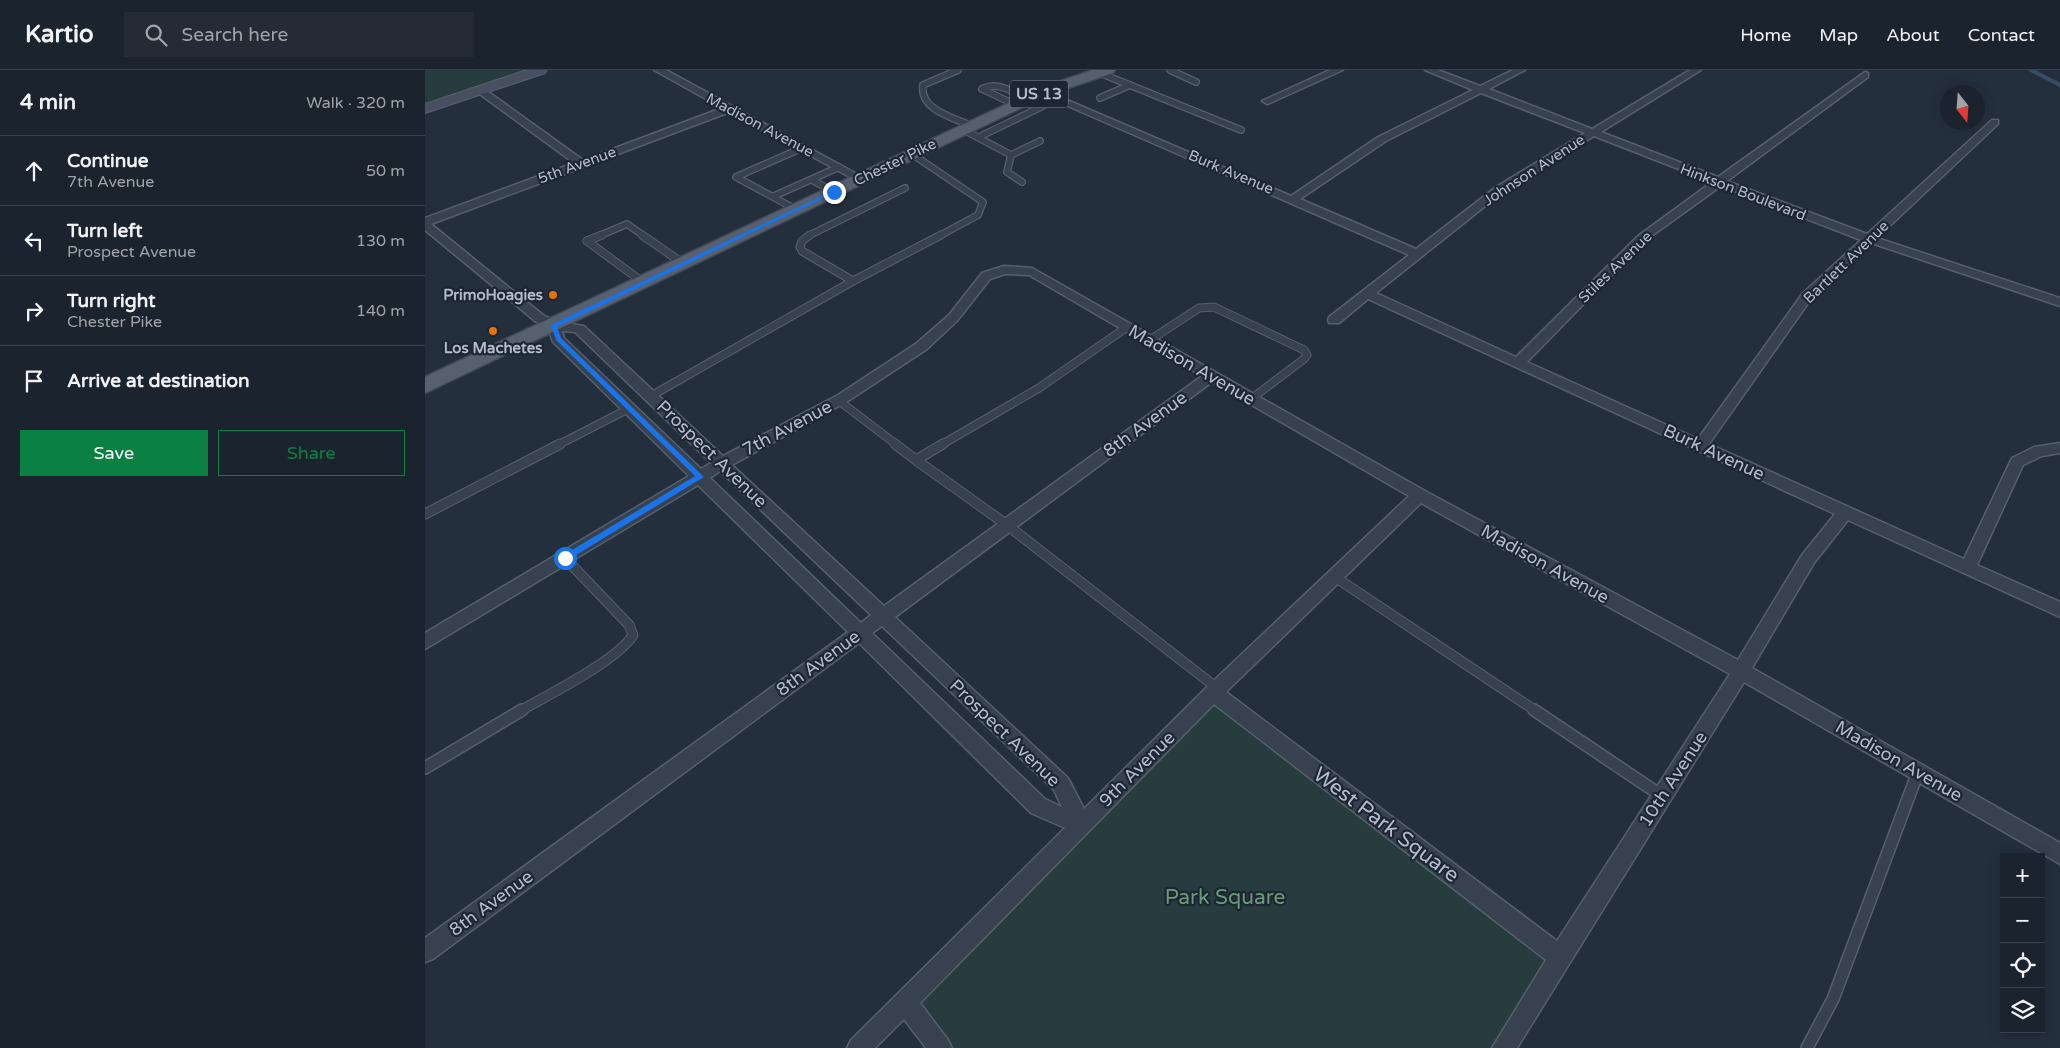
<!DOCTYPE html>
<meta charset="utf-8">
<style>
body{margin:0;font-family:"Varela Round",sans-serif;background:#242b36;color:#f1f3f6}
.controls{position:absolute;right:15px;bottom:15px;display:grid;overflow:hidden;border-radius:0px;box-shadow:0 2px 12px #0003}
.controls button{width:45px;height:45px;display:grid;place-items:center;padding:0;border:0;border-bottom:1px solid #39404a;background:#1b232e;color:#f1f3f6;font:25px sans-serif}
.compass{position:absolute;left:1515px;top:15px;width:45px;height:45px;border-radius:50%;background:#1b232e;box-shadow:0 2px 12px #0003;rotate:163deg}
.stop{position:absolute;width:15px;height:15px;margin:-11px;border:4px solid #1a73e8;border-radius:50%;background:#fff}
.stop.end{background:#1a73e8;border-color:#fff;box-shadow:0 1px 5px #0008}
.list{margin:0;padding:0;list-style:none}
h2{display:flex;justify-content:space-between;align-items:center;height:65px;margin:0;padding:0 20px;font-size:21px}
h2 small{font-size:16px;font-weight:400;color:#a0a4aa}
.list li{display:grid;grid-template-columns:32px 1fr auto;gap:15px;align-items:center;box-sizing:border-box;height:70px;padding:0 20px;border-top:1px solid #39404a}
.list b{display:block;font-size:19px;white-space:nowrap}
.list p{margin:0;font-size:16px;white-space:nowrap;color:#a0a4aa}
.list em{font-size:16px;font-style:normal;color:#a0a4aa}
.actions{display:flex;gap:10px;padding:15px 20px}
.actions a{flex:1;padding:11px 0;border:1px solid #0b8043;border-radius:0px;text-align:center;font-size:18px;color:#0b8043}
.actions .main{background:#0b8043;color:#fff}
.icon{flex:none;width:28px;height:28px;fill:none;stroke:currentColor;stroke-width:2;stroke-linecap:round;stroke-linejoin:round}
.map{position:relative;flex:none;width:1635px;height:978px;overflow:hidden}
header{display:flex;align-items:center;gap:30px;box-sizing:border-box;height:70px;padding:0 25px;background:#1b232e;border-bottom:1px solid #39404a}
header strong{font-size:24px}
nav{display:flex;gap:28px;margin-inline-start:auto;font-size:18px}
.search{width:350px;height:45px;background:#242b36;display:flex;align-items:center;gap:12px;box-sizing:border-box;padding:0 18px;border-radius:0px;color:#a0a4aa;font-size:19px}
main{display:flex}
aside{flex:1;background:#1b232e}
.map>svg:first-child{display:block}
.green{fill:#263c3f}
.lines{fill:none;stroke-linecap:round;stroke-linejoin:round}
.stream{stroke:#394c67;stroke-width:4}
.lane-far3-casing{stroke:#565f6c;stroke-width:8}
.lane-far2-casing{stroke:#565f6c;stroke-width:9}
.lane-far1-casing{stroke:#565f6c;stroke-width:11}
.lane-casing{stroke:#565f6c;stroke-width:14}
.street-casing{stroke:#565f6c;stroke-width:3}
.secondary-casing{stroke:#565f6c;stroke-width:2}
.primary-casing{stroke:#414a57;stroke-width:3}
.lane-far3{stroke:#38414e;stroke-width:5.5}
.lane-far2{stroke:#38414e;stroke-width:7}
.lane-far1{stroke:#38414e;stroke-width:9}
.lane{stroke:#38414e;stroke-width:11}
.street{fill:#38414e;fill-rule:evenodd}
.secondary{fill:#465061;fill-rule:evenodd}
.primary{fill:#56606e;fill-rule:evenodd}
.route{fill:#1a73e8}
.food-dot{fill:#e8710a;stroke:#1d2633;stroke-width:2}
.labels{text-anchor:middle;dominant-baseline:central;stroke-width:4.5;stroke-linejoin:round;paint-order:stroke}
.far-street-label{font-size:15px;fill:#b4bcc9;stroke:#1d2633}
.far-poi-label{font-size:15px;font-weight:bold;fill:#b4bcc9;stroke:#1d2633;text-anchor:end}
.shield{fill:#1d2633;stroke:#878f9c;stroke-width:1}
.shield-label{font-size:16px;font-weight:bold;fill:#b4bcc9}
.street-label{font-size:18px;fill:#b4bcc9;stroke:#1d2633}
.near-street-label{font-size:21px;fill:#b4bcc9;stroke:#1d2633}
.near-park-label{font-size:21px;fill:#6b9a76;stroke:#1d2633}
</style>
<header>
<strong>Kartio</strong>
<div class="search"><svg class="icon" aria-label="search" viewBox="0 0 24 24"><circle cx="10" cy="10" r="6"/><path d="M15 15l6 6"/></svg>Search here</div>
<nav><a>Home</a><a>Map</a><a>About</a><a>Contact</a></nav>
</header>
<main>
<aside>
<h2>4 min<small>Walk · 320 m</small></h2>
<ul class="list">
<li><svg class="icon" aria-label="ahead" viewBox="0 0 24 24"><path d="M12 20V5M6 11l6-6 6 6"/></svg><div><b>Continue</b><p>7th Avenue</p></div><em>50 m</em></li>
<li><svg class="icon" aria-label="left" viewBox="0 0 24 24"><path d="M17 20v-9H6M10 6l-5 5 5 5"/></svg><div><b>Turn left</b><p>Prospect Avenue</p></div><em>130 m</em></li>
<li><svg class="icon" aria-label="right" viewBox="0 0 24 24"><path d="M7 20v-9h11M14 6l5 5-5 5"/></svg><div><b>Turn right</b><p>Chester Pike</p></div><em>140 m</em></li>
<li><svg class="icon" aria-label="arrive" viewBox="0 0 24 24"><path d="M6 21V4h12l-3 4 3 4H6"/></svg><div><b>Arrive at destination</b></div></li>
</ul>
<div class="actions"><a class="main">Save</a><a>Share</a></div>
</aside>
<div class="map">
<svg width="1635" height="978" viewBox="0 0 1635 978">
<rect width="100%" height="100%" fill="#242f3e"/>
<g class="green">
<path d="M0,0H105L0,35Z"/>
<path d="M788,623L1128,898L1076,978H515L481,933Z"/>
</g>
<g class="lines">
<path class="stream" d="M1606,0L1635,15"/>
<defs>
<g id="lane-far3">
<path d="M533,0L498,15C494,40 529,48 547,56"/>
<path d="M745,0L771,12"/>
<path d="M675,3L816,60"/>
<path d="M675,28L705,15"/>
<path d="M591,35L557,19C572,10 589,23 603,29"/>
<path d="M539,60L586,85L582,102L597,112"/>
<path d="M556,66L618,36"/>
<path d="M487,84L558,132L553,145L514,166"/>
<path d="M586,85L615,71"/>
<path d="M387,110L409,122"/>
<path d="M349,126L414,97"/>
<path d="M372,140L311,107L377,78"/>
<path d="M174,166L202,154L219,166"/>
<path d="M383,166L480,118"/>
</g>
<g id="lane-far2">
<path d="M217,165L259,194"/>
<path d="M385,165L377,171L375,177L377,181L428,211L516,165"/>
<path d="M162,171L177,165"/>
<path d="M162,171L219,213"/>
<path d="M725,270L774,238L789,237L879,280L882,285L879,289L826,329"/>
<path d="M226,326L428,211"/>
<path d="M413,330L472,375"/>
<path d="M133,375L205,338"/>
<path d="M516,375L614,318L702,257"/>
</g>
<g id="lane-far1">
<path d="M470,374L491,390L518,374"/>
<path d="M491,390L582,455L792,618"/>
<path d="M0,444L135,374"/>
<path d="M910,507L1111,641"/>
<path d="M95,641C123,625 193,590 208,565L204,555L140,488"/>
</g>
<g id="lane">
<path d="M1109,640L1237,726"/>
<path d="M0,698L97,640"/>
<path d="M1382,978L1408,929L1493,702"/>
</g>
<g id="street">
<path d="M229,0H241L441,109L436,112L432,111L305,42L6,154L118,245L132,252L159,256L298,386L413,325L492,273L524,245L557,203L579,196L607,198L1000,421L1313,590L1377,485L1410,444L943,229L914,253H904L903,250L904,247L984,185L613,23L618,20L621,21L866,126L953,67L1048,20L1000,0H1013L1055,16L1088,0H1100L1064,19L1167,59L1265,0H1276L1176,62L1293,107L1440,2L1443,3V7L1302,111L1442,164L1567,50H1573V54L1452,168L1635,228V236L1446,173L1386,229L1284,374L1539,489L1587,388L1609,377L1635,373V383L1617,386L1598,395L1552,495L1635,532V547L1423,450L1389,493L1327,598L1635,773V794L1319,612L1092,978H1067L1121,890L789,634L495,933L523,970L527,978H501L479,949L450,978H422L426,970L640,758L606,743L434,573L8,889L0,892V868L423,562L273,415L0,579V563L264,406L128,272L123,258L110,251L0,160V148L149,93L52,22V18H58L158,90L297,38ZM1056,23L1160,63L1071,117L991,179L875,129L961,71ZM1169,66L1287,112L1213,166L1091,287L951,223L1079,121ZM1296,116L1436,170L1378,223L1273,369L1102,292L1221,170ZM580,204L604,205L777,306L459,536L307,395L423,331L502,279L532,251L565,209ZM137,261L150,262L286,393L276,399L139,268ZM787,312L984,426L782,617L659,739L643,708L470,547ZM295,401L446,545L436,553L285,408ZM996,433L1305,604L1132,871L801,622ZM457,556L629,720L637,737L620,729L447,563Z"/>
<path d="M905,0H918L845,33L842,34L837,31Z"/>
</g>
<path id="secondary" d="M102,0H122L120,3L0,43V34Z"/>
<path id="primary" d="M668,0H690L688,3L637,20L596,38L0,323V307L586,32L627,14Z"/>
</defs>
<use href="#lane-far3" class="lane-far3-casing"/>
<use href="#lane-far2" class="lane-far2-casing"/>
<use href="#lane-far1" class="lane-far1-casing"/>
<use href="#lane" class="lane-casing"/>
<use href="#street" class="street-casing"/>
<use href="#secondary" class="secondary-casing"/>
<use href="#primary" class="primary-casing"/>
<use href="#lane-far3" class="lane-far3"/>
<use href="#lane-far2" class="lane-far2"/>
<use href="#lane-far1" class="lane-far1"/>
<use href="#lane" class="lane"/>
<use href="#street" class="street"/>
<use href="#secondary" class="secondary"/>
<use href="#primary" class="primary"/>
</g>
<path class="route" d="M407,121L411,122L132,257L136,268L279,407L143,490H137V486L270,406L131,270L126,255Z"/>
<g class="food-dot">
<circle cx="128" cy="225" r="5"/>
<circle cx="68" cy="261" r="5"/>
</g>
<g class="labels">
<g class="far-street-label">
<text transform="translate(335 55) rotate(28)">Madison Avenue</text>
<text transform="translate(470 92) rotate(-26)">Chester Pike</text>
<text transform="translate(152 95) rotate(-20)">5th Avenue</text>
<text transform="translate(1109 100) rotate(-33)">Johnson Avenue</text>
<text transform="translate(806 102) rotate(23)">Burk Avenue</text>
<text transform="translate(1318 122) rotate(21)">Hinkson Boulevard</text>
<text transform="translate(1421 192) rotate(-44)">Bartlett Avenue</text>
<text transform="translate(1190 197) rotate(-44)">Stiles Avenue</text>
</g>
<g class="far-poi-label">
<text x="118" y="225">PrimoHoagies</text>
<text x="68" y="278" text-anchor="middle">Los Machetes</text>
</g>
<rect class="shield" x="585" y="10.5" width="58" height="27" rx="4"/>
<g class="shield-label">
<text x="614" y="24">US 13</text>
</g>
<g class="street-label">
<text transform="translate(767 295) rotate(30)">Madison Avenue</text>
<text transform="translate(720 354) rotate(-36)">8th Avenue</text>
<text transform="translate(362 358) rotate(-28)">7th Avenue</text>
<text transform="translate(1289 382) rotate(25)">Burk Avenue</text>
<text transform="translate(287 384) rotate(44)">Prospect Avenue</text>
<text transform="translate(1120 494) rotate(29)">Madison Avenue</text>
<text transform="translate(393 593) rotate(-36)">8th Avenue</text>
<text transform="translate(580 663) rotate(44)">Prospect Avenue</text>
<text transform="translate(1474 691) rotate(30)">Madison Avenue</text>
<text transform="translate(712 699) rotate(-45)">9th Avenue</text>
<text transform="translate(1248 709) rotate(-57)">10th Avenue</text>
<text transform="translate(66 833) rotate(-36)">8th Avenue</text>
</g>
<g class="near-street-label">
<text transform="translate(961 755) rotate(37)">West Park Square</text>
</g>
<g class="near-park-label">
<text x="800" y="827">Park Square</text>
</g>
</g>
</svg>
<div class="controls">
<button>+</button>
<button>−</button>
<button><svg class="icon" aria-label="locate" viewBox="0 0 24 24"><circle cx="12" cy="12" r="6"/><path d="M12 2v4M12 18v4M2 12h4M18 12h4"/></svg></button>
<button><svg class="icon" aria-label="layers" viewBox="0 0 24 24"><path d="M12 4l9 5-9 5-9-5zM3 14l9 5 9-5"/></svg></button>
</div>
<svg class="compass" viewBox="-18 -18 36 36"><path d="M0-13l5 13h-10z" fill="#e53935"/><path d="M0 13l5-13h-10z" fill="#a0a4aa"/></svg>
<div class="stop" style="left:140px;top:488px"></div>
<div class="stop end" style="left:409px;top:122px"></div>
</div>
</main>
